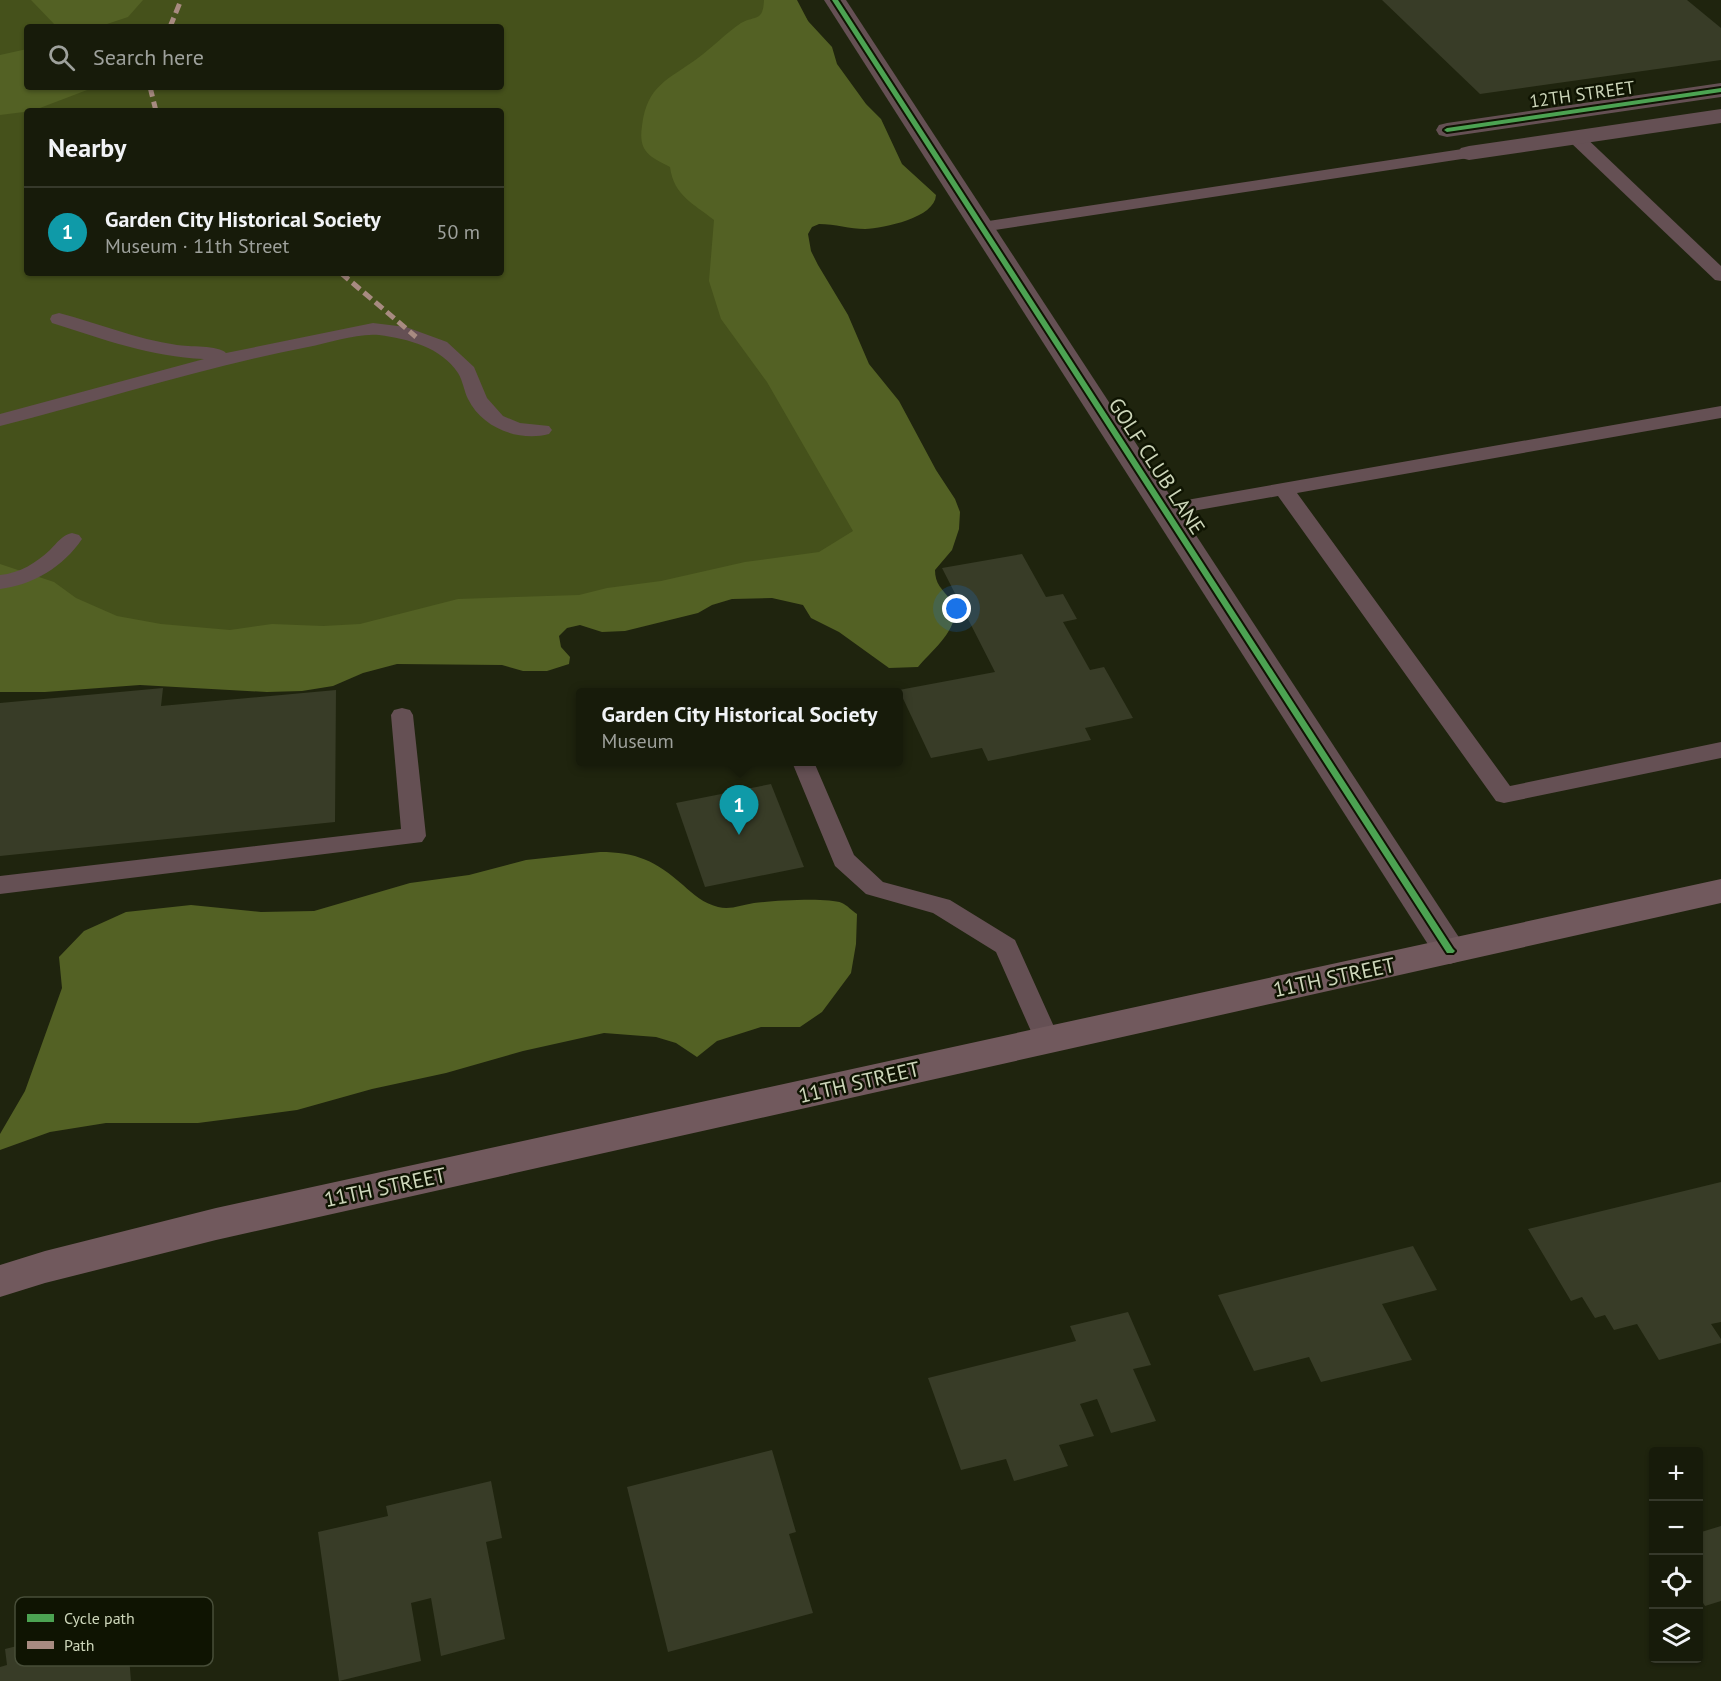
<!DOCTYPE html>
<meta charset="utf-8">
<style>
body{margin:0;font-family:"PT Sans",sans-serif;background:#202413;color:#f1f3f6}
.controls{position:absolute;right:18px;bottom:18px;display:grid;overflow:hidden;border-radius:6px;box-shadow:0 2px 4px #0004}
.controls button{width:54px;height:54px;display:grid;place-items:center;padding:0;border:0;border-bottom:2px solid #36392b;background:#171b0a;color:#f1f3f6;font:30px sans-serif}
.you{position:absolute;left:957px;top:609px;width:21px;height:21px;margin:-15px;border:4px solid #fff;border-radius:50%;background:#1a73e8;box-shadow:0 0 0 9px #1a73e833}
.badge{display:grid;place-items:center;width:39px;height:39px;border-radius:50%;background:#ea580c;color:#fff;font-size:20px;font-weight:700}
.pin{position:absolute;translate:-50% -50px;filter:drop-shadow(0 2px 3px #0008)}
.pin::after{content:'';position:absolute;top:32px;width:21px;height:18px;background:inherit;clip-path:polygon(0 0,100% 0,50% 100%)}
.popup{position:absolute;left:576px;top:688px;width:327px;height:78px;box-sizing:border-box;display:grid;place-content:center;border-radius:6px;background:#171b0a;filter:drop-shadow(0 2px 4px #0005);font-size:20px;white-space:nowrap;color:#9ea19c}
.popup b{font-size:22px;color:#f1f3f6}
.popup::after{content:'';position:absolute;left:50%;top:100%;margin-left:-12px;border:12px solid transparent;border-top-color:#171b0a}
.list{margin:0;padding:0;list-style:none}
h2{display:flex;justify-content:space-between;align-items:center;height:78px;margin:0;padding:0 24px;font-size:26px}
h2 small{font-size:20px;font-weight:400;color:#9ea19c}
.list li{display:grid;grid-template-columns:39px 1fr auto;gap:18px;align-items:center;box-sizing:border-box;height:90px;padding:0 24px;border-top:2px solid #36392b}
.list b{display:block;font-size:22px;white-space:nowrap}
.list p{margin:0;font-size:20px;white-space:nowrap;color:#9ea19c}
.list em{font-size:20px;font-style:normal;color:#9ea19c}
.icon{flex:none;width:33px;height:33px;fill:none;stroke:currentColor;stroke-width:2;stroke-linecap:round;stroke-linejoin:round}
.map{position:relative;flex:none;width:1721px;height:1681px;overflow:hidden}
.search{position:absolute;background:#171b0a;box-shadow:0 2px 4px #0004;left:24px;top:24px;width:480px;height:66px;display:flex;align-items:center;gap:15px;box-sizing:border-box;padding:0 21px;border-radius:6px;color:#9ea19c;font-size:22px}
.panel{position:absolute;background:#171b0a;box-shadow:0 2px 4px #0004;left:24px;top:108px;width:480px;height:168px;border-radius:6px}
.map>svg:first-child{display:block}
.green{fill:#45511b;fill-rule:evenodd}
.forest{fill:#536124}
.building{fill:#383c27}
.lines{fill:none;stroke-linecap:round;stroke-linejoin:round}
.service{fill:#655054;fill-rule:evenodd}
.minor{fill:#655054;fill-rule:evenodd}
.secondary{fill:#71595d;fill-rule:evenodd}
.quiet{stroke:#a88b81;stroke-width:5;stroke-dasharray:10 5;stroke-linecap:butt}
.cycleway-casing{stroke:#0f1402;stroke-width:4}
.cycleway{fill:#4ca352;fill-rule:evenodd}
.labels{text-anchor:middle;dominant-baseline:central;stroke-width:5;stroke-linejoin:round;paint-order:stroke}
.far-street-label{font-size:18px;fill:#cdd6ba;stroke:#0f1402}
.street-label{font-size:21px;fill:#cdd6ba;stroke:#0f1402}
.key{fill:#0f1402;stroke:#484e39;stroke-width:1.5}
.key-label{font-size:16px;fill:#cdd6ba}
</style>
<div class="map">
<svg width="1721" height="1681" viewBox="0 0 1721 1681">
<rect width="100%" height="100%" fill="#1f240e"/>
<path class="green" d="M0,0H795L917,199L787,215L952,550L187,667L0,621ZM27,27H501V87H27ZM27,111H501V273H27Z"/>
<g class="forest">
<path d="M31,0H143L128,17L98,27H57Z"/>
<path d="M764,0H797L808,21L832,47L837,64L866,104L881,119L902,164L936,195C935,218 884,228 865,229C850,229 835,224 819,224L812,227L808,234L811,251L818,265L848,315L869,364L899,401L936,470L955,499L960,512L959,529L952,550L935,570C935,584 942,589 950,599C967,623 933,649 918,667L889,668L839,632L811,618L803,605L772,598L732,599L712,605L698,613L625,631L602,632L580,625L567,628L559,636L561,647L570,657L569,664L547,671H523L502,665L397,664L363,673L333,686L302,691L267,692L140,685L45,692H0V564L54,582L76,598L117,616L161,624L230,630L272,624L323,626L360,624L458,599L579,595L607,588L661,581L745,562L819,552L853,531L767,382L721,319L709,281L714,220C693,203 674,196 670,167C650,157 638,152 642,126C647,85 668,80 698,58C713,47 726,33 741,23C756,15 763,22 764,0Z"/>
<path d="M27,49V87H95L32,111L0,115V55Z"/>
<path d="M600,852C636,852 656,861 683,885C694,895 703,903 718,907C731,910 741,905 754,903C771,901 827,897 842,903C847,905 852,911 857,914L856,944L851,973L822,1012L800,1027H761L717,1041L697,1057L676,1043L656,1037L604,1033L523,1051L446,1073L372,1089L297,1110L198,1123H106L50,1132L0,1150V1134L25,1091L62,988L59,957L84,931L126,912L191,905L261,912L314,911L410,883L469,875L526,860Z"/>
</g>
<g class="building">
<path d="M1382,0H1687L1721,28V60L1480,94Z"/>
<path d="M1022,554L1046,597L1063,594L1077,619L1063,622L1090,670L1104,667L1133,718L1085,728L1091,740L988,761L982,748L931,758L899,690L995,672L942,568Z"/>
<path d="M163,688L161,706L336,690L335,822L0,856V703Z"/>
<path d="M771,784L804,867L705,887L676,803Z"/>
<path d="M1721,1182V1322L1711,1324L1721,1339V1343L1659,1360L1637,1324L1614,1330L1605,1315L1595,1318L1582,1297L1571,1301L1528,1229Z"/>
<path d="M1413,1246L1437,1290L1382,1304L1412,1360L1321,1382L1309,1357L1254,1371L1218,1295Z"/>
<path d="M1128,1312L1151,1365L1133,1369L1156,1421L1111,1433L1097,1399L1080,1404L1094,1436L1059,1445L1068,1466L1014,1481L1006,1459L961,1470L928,1378L1076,1341L1070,1326Z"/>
<path d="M772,1450L796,1532L789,1534L813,1613L668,1652L627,1487Z"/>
<path d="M491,1481L502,1538L486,1542L505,1639L441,1656L431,1598L411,1603L421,1661L339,1681L318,1532L388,1516L386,1506Z"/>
<path d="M1721,1526V1601L1705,1606L1698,1595V1533Z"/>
<path d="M126,1619L131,1681H0V1667L7,1665L5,1649Z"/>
</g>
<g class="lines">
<g class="service">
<path d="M1575,132L1581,133L1721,266V281L1715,280L1569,141L1567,137L1569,133Z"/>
<path d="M1469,148L1475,149L1477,153L1475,157L982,232L976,231L973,227L976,223L982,222Z"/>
<path d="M59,313C98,323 136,339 177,345C188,347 219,345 226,353L373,323L406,327L447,342L474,367L487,398L503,416L520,423L549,426L552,430L549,434C519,442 482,428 468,399C464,391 463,381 458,373C441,347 408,339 379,335C357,333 329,343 308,347C204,367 103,400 0,426V414L204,359C152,357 102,339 52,323L50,319L52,315Z"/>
<path d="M1721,406V418L1297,493L1510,786L1721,742V758L1504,803L1496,801L1278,496L1164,516L1157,514L1154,510L1157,506L1164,504Z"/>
<path d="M72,533L79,535L82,539C63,567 33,585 0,589V575C20,573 36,563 50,550C57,543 62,535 72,533Z"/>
<path d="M402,708L410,710L413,715L426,836L422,842L0,894V876L401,829L391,715L394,710Z"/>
<path d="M792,762H814L854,855L883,882L950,900L1015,940L1060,1040L1056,1047L1047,1050L1038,1047L996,952L933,913L866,894L835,866Z"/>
</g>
<g class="minor">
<path d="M824,0H846L1462,942L1467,951L1462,960L1450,964L1438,960Z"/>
<path d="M1721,83V97L1447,137L1439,135L1436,130L1439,125L1447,123Z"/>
<path d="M1721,109V123L1469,160L1461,158L1457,153L1461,148L1469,146Z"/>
</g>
<path class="secondary" d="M1721,879V903L216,1240L45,1283L0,1297V1265L45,1251L216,1208Z"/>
<g class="quiet">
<path d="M170,27L181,0"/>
<path d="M150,87L156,111"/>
<path d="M341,273L416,337"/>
</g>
<defs>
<g id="cycleway">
<path d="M832,0H838L1453,949L1455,951L1453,953H1447Z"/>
<path d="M1721,88V92L1447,132L1444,130L1447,128Z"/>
</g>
</defs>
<use href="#cycleway" class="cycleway-casing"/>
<use href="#cycleway" class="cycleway"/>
</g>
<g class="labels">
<g class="far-street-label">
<text transform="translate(1582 94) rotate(-8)">12TH STREET</text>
</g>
<g class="street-label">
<text transform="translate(1157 466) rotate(57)">GOLF CLUB LANE</text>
<text transform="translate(1334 977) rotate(-12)">11TH STREET</text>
<text transform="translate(859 1082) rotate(-13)">11TH STREET</text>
<text transform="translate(385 1187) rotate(-12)">11TH STREET</text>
</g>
</g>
<rect x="15" y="1597" width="198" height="69" rx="9" class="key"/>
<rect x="27" y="1614" width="27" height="8" fill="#4ca352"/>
<rect x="27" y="1641" width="27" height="8" fill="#a88b81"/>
<g class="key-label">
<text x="64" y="1624">Cycle path</text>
<text x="64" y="1651">Path</text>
</g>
</svg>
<div class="controls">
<button>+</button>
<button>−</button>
<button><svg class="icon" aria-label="locate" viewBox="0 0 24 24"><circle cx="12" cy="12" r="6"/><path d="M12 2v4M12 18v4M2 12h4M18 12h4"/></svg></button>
<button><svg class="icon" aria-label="layers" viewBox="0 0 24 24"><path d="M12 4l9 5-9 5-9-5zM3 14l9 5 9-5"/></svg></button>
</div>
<div class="you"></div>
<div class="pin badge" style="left:739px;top:835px;background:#0f9aa8">1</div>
<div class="popup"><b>Garden City Historical Society</b>Museum</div>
<div class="search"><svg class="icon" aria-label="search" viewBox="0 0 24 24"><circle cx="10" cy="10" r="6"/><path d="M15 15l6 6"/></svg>Search here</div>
<section class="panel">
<h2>Nearby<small></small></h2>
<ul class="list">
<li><span class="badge" style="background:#0f9aa8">1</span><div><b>Garden City Historical Society</b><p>Museum · 11th Street</p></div><em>50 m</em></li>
</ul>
</section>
</div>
